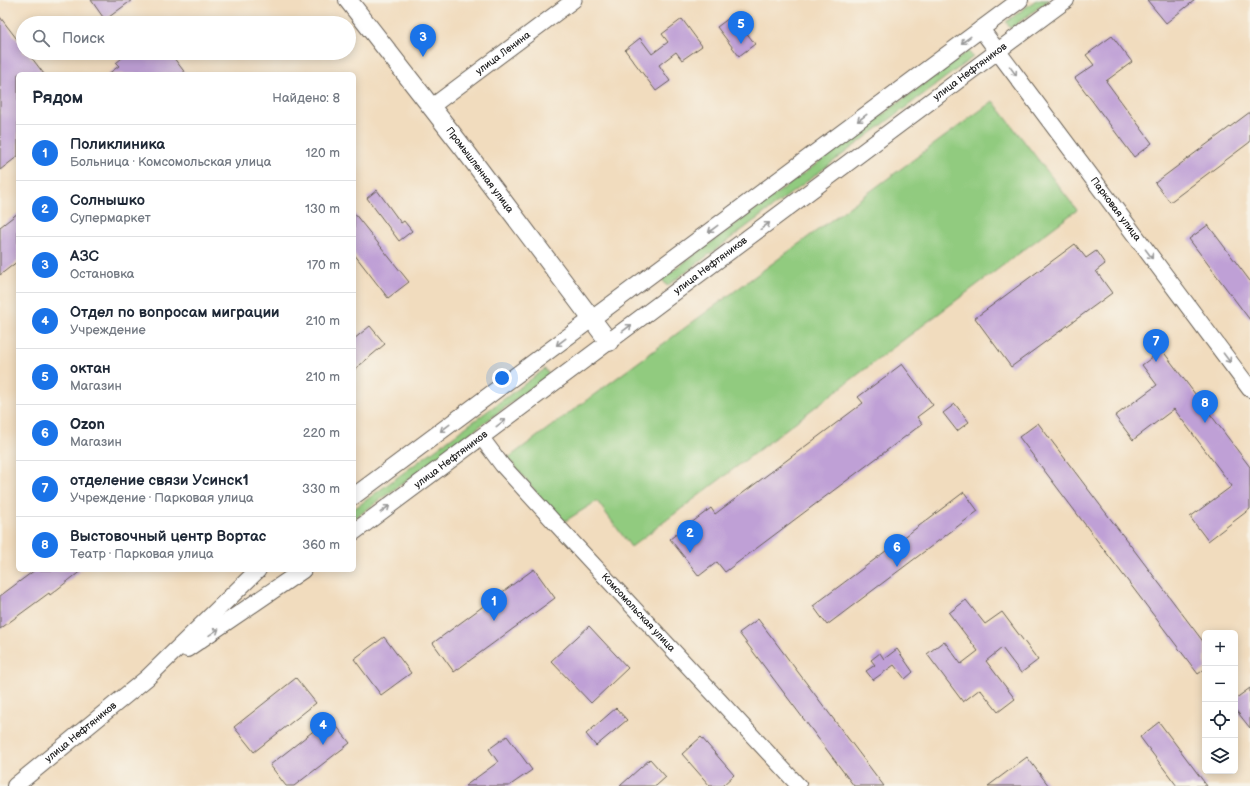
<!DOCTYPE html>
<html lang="ru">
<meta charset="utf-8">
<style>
body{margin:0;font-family:"Balsamiq Sans",sans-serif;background:#f6f6f7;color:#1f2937}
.controls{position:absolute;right:12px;bottom:12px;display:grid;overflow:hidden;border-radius:6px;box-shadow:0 2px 10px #0003}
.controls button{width:36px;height:36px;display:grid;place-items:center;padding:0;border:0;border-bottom:1px solid #e0e1e3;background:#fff;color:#1f2937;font:20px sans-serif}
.you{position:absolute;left:502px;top:378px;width:14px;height:14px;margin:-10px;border:3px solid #fff;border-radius:50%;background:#1a73e8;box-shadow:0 0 0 6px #1a73e833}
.badge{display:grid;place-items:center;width:26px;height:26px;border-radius:50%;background:#1a73e8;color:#fff;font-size:13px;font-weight:700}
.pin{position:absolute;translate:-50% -33px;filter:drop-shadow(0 1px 2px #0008)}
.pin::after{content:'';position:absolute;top:21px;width:14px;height:12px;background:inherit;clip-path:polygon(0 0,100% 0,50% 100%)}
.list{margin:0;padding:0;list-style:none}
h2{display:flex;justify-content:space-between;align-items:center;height:52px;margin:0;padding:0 16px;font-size:17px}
h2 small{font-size:13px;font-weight:400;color:#747a83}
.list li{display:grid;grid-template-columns:26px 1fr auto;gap:12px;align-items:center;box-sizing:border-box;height:56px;padding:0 16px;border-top:1px solid #e0e1e3}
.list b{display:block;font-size:15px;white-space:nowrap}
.list p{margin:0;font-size:13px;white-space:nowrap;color:#747a83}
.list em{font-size:13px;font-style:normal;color:#747a83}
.icon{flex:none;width:22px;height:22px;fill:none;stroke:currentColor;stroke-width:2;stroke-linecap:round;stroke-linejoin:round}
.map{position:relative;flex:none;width:1250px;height:786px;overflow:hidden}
.search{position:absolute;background:#fff;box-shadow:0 2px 10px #0003;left:16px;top:16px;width:340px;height:44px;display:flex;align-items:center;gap:10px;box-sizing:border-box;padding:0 14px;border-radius:22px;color:#747a83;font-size:15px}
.panel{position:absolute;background:#fff;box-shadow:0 2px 10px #0003;left:16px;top:72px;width:340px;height:500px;border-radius:6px}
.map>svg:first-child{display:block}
.green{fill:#91cb7f;stroke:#56744e}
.building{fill:#bfa0d6}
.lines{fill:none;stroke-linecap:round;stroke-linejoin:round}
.tertiary-casing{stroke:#675f55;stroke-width:17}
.secondary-casing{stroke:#675f55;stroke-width:18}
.primary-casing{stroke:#675f55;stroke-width:20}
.tertiary{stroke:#fff;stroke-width:15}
.secondary{stroke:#fff;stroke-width:16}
.primary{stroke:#fff;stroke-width:18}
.oneway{stroke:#999}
.labels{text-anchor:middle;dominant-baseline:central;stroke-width:3;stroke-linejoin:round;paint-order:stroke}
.street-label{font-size:10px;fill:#1c1c1c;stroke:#f7f3e8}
</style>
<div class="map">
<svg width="1250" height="786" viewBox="0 0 1250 786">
<rect width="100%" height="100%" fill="#f7f3e8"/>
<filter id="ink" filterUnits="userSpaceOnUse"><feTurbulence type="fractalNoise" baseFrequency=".025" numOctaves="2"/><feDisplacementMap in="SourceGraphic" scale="8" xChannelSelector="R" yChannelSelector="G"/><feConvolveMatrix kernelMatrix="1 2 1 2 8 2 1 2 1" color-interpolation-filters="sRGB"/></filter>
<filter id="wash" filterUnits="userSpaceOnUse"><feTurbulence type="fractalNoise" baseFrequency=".012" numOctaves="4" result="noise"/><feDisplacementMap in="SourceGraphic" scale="16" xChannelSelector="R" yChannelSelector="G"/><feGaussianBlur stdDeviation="0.9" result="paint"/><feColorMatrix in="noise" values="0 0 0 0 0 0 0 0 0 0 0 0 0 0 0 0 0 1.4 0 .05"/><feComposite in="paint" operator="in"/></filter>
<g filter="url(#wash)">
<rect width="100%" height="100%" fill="#f1dcbe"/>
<g class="green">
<path d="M1036,0H1049L1011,28L1006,22Z"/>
<path d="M968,51L973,57L667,286L662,279Z"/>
<path d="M993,101L1077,210L902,341L631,547L597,501L562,523L508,458Z"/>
<path d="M545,369L549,375L354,519V509Z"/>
</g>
<g id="blocks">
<g class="building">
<path d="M91,0H132L105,20Z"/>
<path d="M1147,0H1195L1166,23Z"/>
<path d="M733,15L755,44L739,56L717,27Z"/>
<path d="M0,17L23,47V53H28L44,74H18V156L0,170Z"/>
<path d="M682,19L702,46L682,60L676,52L659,65L670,81L656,91L625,50L640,38L652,54L668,42L662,34Z"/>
<path d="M1112,36L1132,62L1106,81L1152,143L1134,157L1075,78L1094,65L1086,55Z"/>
<path d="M128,53H170L186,74H108L119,66L116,63Z"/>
<path d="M1250,112V142L1170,202L1155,183Z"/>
<path d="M377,190L401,223L404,221L412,231L399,241L367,198Z"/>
<path d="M18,213V261L0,275V227Z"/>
<path d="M354,213L409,282L388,298L354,254Z"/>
<path d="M1208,225L1250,281V320L1189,239Z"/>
<path d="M1075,244L1086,258L1096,251L1105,264L1096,271L1112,293L1011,367L975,318Z"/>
<path d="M370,326L385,344L354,370V339Z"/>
<path d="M1162,350L1250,467V509L1208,541L1190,517L1232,486L1174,409L1133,440L1115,416L1157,385L1142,365Z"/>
<path d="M902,364L933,405L917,417L922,424L725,572L717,562L699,576L670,539L711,508L715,514L863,403L858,397Z"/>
<path d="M955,404L969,422L957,431L943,413Z"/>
<path d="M1038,423L1205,644V669L1198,674L1019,437Z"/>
<path d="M964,492L978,511L827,625L813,606Z"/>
<path d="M534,569L555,598L454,672L433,643Z"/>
<path d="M35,570H82L50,595L49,593L0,629V596Z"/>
<path d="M966,600L985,624L1002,612L1038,660L1021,673L1002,648L986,661L1015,699L998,712L980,689L963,702L927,654L944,641L961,664L978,651L949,613Z"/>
<path d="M758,619L884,786H854L739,633Z"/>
<path d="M589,626L628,668L591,703L551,661Z"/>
<path d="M384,637L411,673L381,695L354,659Z"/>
<path d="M897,649L913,672L905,679L894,665L873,680L866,671L875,665L871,660L880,653L884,659Z"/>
<path d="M296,678L316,703L254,752L234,727Z"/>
<path d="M1250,688V728L1235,709V699Z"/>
<path d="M616,708L627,720L596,746L586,734Z"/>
<path d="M330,718L350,743L294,786H286L270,765Z"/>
<path d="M1159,722L1207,786H1177L1140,737Z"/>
<path d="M507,736L532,770L509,786H465L498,762L489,749Z"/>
<path d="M701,737L734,775L722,786H710L682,754Z"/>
<path d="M1027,757L1049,786H988Z"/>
<path d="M650,759L666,777L656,786H620Z"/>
</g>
</g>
</g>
<g filter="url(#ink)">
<use href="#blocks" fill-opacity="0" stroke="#675f55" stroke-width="1"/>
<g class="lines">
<defs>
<g id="tertiary">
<path id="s1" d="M431,107L574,0"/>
<path id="s2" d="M481,437L502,465L555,523L799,786"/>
</g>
<g id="secondary">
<path id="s3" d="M981,29L1250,389"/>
<path d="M354,496L1020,0"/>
<path id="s4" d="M354,532L1066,0"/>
<path d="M187,649L303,570"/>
<path id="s5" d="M15,786L147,678L258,570"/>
</g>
<g id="primary">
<path id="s6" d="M348,0L464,149L609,342"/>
</g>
</defs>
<use href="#tertiary" class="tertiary-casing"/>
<use href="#secondary" class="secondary-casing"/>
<use href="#primary" class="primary-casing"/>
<use href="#tertiary" class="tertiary"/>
<use href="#secondary" class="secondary"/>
<use href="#primary" class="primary"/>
</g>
<defs><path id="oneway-shaft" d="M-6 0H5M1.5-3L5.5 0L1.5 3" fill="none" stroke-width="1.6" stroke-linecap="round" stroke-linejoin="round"/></defs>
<g class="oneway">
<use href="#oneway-shaft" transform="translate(966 40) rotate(143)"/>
<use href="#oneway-shaft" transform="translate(1013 71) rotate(54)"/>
<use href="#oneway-shaft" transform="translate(862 118) rotate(143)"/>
<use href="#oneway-shaft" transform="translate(765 226) rotate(-37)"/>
<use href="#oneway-shaft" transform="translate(713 229) rotate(143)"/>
<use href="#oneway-shaft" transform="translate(1149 254) rotate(53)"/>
<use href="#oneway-shaft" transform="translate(627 328) rotate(-37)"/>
<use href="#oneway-shaft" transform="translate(561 342) rotate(143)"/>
<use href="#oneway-shaft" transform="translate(1227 358) rotate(53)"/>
<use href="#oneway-shaft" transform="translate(501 423) rotate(-37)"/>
<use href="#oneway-shaft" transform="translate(445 428) rotate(143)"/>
<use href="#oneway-shaft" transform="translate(385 509) rotate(-37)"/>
<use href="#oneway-shaft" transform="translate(214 632) rotate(-34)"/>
</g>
</g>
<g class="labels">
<g class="street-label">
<text stroke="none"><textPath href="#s1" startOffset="90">улица Ленина</textPath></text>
<text stroke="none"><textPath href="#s4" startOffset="769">улица Нефтяников</textPath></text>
<text stroke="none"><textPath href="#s6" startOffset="215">Промышленная улица</textPath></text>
<text stroke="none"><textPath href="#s3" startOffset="225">Парковая улица</textPath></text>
<text stroke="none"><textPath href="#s4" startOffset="445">улица Нефтяников</textPath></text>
<text stroke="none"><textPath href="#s4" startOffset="121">улица Нефтяников</textPath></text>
<text stroke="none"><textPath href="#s2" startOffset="236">Комсомольская улица</textPath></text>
<text stroke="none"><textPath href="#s5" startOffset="85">улица Нефтяников</textPath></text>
</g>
</g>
</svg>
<div class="controls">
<button>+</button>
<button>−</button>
<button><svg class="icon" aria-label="locate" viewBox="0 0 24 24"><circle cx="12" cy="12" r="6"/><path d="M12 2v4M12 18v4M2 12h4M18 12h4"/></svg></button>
<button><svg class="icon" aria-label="layers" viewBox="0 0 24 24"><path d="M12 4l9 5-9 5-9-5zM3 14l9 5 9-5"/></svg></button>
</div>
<div class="you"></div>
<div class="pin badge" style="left:494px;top:621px">1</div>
<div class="pin badge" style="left:690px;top:553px">2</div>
<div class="pin badge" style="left:423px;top:57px">3</div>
<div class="pin badge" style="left:323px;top:745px">4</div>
<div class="pin badge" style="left:741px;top:44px">5</div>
<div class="pin badge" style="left:897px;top:567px">6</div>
<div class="pin badge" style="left:1156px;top:362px">7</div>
<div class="pin badge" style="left:1205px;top:423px">8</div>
<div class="search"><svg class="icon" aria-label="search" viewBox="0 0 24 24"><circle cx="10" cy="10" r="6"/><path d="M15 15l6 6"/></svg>Поиск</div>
<section class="panel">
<h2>Рядом<small>Найдено: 8</small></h2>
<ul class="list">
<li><span class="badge">1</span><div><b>Поликлиника</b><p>Больница · Комсомольская улица</p></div><em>120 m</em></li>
<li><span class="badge">2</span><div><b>Солнышко</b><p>Супермаркет</p></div><em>130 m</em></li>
<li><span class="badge">3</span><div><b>АЗС</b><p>Остановка</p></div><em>170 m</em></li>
<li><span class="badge">4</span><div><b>Отдел по вопросам миграции</b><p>Учреждение</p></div><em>210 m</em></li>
<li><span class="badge">5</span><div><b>октан</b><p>Магазин</p></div><em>210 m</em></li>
<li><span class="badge">6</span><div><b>Ozon</b><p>Магазин</p></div><em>220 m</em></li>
<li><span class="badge">7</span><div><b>отделение связи Усинск1</b><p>Учреждение · Парковая улица</p></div><em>330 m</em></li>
<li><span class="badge">8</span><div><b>Выстовочный центр Вортас</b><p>Театр · Парковая улица</p></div><em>360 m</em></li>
</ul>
</section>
</div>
